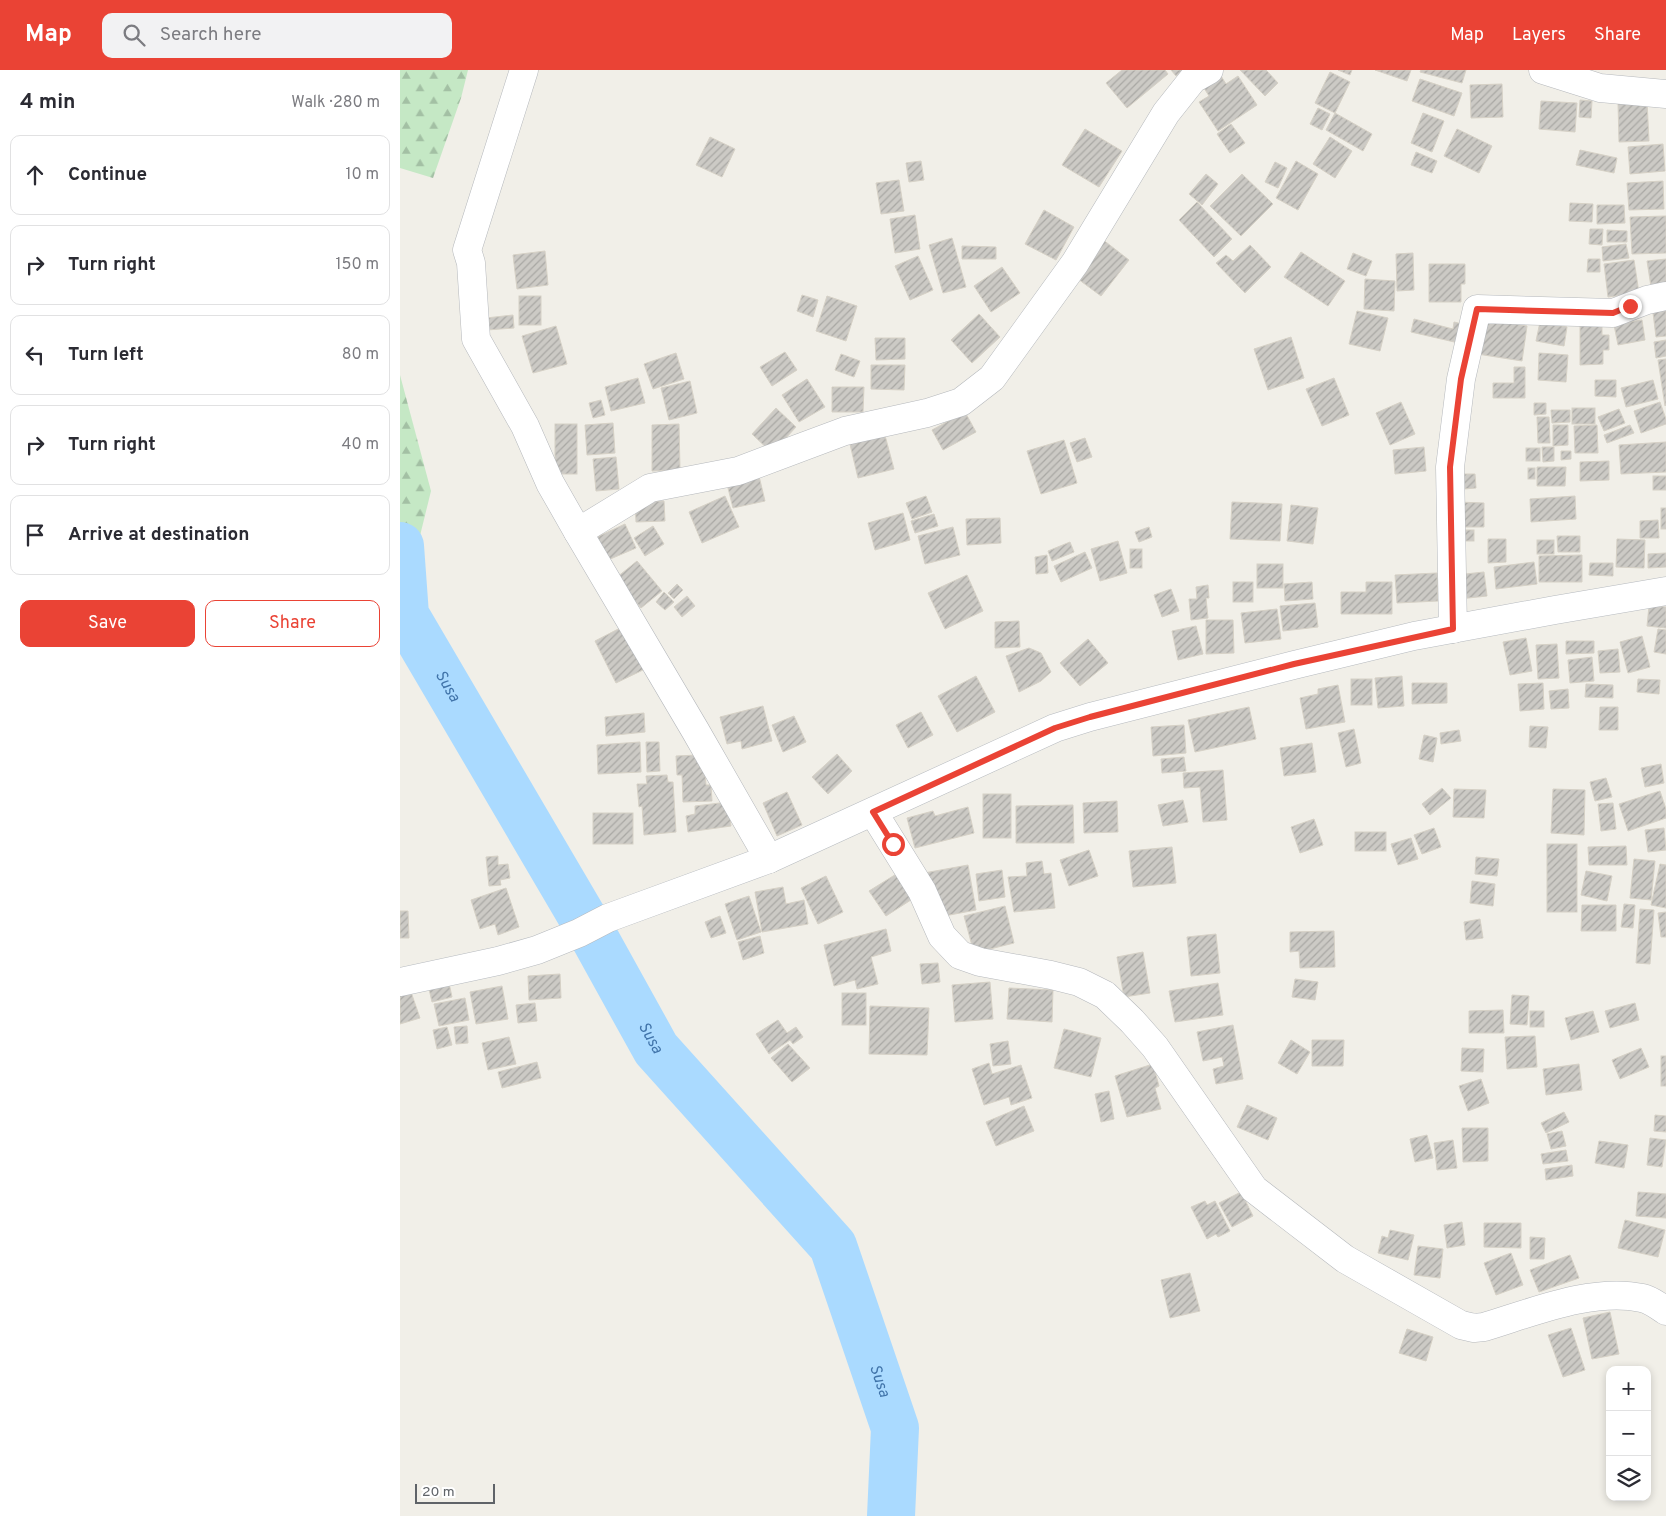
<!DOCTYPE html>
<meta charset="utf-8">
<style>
body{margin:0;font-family:Overpass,sans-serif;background:#f2f2f3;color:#2b2b33}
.controls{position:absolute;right:15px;bottom:15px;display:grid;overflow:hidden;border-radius:10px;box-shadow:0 2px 8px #0003}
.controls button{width:45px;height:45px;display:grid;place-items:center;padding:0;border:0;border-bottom:1px solid #e1e1e2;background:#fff;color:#2b2b33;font:25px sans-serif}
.scale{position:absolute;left:15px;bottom:12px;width:80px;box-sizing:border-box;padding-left:5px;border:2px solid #5f6368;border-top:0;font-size:14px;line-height:18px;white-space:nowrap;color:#5f6368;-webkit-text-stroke:4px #fff;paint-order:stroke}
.stop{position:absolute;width:15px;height:15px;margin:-11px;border:4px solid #ea4335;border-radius:50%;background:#fff}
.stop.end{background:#ea4335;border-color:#fff;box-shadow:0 1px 5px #0008}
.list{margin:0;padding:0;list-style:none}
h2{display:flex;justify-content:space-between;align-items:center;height:65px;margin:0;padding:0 20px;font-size:21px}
h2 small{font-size:16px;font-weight:400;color:#7c7c81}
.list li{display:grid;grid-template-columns:32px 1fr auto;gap:15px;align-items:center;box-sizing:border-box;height:80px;margin:0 10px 10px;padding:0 10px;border:1px solid #e1e1e2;border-radius:10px}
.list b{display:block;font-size:19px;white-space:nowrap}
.list em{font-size:16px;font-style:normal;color:#7c7c81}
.actions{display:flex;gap:10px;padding:15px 20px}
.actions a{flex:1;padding:11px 0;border:1px solid #ea4335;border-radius:10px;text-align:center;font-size:18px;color:#ea4335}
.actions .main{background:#ea4335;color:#fff}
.icon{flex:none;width:28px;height:28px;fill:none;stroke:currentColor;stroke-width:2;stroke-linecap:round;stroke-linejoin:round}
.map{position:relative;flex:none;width:1266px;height:1446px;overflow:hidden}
header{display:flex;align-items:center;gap:30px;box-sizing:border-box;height:70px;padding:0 25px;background:#ea4335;color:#fff}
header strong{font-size:24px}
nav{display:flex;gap:28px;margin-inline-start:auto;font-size:18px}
.search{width:350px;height:45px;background:#f2f2f3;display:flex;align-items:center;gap:12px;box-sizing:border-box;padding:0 18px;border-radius:10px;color:#7c7c81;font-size:19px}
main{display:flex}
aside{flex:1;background:#fff}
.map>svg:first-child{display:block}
.forest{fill:url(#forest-firs)}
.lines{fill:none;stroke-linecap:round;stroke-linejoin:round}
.river{stroke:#aadaff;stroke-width:48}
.building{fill:url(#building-hatch);stroke:#d6d1c6}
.minor-casing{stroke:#b5b8bc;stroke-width:29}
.secondary-casing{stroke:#b6babf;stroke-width:29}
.minor{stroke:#fff;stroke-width:28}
.secondary{stroke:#fff;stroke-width:28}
.route{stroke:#ea4335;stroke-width:6}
.labels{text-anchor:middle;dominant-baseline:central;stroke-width:5;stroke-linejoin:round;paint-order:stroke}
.water-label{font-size:16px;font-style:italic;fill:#4174aa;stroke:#fff}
</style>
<header>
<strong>Map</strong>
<div class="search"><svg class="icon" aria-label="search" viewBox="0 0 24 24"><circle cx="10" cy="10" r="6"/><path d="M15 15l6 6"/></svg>Search here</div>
<nav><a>Map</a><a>Layers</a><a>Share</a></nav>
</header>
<main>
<aside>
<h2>4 min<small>Walk · 280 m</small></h2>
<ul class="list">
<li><svg class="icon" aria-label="ahead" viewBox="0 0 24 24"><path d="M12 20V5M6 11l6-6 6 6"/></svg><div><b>Continue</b></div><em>10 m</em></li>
<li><svg class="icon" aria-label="right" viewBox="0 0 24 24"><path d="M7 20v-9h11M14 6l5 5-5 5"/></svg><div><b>Turn right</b></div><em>150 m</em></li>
<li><svg class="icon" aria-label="left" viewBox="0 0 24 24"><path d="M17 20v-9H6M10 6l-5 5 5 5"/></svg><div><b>Turn left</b></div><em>80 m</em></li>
<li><svg class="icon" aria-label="right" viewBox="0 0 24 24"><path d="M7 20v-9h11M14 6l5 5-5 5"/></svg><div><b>Turn right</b></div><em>40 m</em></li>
<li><svg class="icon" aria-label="arrive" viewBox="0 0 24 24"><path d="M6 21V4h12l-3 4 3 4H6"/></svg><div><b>Arrive at destination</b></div></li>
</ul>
<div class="actions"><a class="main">Save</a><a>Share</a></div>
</aside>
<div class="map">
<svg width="1266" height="1446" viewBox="0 0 1266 1446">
<defs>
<pattern id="forest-firs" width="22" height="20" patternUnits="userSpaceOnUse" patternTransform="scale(1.25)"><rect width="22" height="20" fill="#c5e8c5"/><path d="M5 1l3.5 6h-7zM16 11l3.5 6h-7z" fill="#a3c0a4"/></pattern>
<pattern id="building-hatch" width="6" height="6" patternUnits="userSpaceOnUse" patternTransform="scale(1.25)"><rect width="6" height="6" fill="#cccac5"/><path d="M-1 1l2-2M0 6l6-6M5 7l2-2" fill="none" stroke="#a9a8a4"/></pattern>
</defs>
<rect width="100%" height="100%" fill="#f1efe8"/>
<g class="forest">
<path d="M0,0H68L61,28L33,108L0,98Z"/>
<path d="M0,305L31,421L16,482L0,479Z"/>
</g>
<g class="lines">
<path class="river" id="s1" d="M0,476L5,545L194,867L256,979L433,1176L495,1358L491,1446"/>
</g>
<g class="building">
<path d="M722,0H765L768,4L727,38L706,13Z"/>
<path d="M771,0H783L776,6Z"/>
<path d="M840,0H866L878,13L865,26Z"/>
<path d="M938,0H952L950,5Z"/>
<path d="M975,0H1011L1007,11Z"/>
<path d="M1021,0H1066L1062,13L1020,2Z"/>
<path d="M930,2L950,12L935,43L915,33Z"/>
<path d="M821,6L826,14L838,6L857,35L818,61L799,32L809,26L804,18Z"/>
<path d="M1020,9L1062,23L1054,46L1012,31Z"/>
<path d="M1102,14L1103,47L1071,48L1070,15Z"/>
<path d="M1180,30L1192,31L1191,48L1179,47Z"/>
<path d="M1141,31L1177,33L1175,62L1139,59Z"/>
<path d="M1247,31L1249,71L1219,72L1218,32Z"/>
<path d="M918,38L930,44L922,60L910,54Z"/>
<path d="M935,43L972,64L963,81L926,60Z"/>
<path d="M1023,43L1044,51L1032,82L1011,73Z"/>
<path d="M831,54L845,73L830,83L817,64Z"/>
<path d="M685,59L722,81L699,117L662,95Z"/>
<path d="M1057,59L1092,76L1079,103L1044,86Z"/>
<path d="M310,67L335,79L322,107L296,95Z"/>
<path d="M930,67L952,81L935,108L913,94Z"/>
<path d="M1263,74L1265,101L1230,104L1228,77Z"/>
<path d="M1180,80L1217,88L1214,103L1176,95Z"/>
<path d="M1016,82L1037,91L1032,103L1011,95Z"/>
<path d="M521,91L524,110L509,112L506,93Z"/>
<path d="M896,91L918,104L898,140L876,128Z"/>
<path d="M875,92L887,98L878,118L865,112Z"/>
<path d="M806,104L818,114L802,135L789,124Z"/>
<path d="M842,104L873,134L841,166L810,136Z"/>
<path d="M499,110L504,141L481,144L476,113Z"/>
<path d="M1263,111L1264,139L1229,140L1227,113Z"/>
<path d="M797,132L832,169L814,187L779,150Z"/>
<path d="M1170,133L1193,134L1192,152L1169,151Z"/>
<path d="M1197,135H1224L1225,153L1197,154Z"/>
<path d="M644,140L674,157L656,190L625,174Z"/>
<path d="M515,145L520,179L495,183L490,149Z"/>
<path d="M1266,146V183L1232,184L1230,147Z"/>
<path d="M1190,159H1203L1202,175L1189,174Z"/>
<path d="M1207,160L1227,161V172H1207Z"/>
<path d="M552,168L566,217L543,223L529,175Z"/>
<path d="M702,169L729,190L701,226L674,206Z"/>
<path d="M1226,174L1229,188L1203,191L1202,177Z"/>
<path d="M850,175L871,197L845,223L816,193L826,185L833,191Z"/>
<path d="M562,176L596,177V189H562Z"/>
<path d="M145,181L148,215L117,219L113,185Z"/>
<path d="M901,182L945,211L928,236L884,207Z"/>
<path d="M953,183L972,191L966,206L947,199Z"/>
<path d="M1013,183L1014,220L997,221L996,184Z"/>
<path d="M518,186L533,220L510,230L495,196Z"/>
<path d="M1188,189H1200V202H1187Z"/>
<path d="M1266,189V221L1252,223L1247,191Z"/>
<path d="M1234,190L1239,223L1208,227L1204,194Z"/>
<path d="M1029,194H1065V214H1061V232H1029Z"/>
<path d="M602,197L620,223L591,242L574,216Z"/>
<path d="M965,209L995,211L994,241L964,239Z"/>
<path d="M402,225L418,230L413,247L397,241Z"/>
<rect x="119" y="226" width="22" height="29"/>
<path d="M427,226L457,236L446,271L416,261Z"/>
<path d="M1266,233V266L1256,267L1252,235Z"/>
<path d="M957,241L988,248L980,281L949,274Z"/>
<path d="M579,244L600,267L572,293L551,270Z"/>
<path d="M113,245L114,258L87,260L86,248Z"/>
<path d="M1202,247V265H1209V280H1203V294L1180,295V248Z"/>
<path d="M1077,248L1127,256L1122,291L1071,283Z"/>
<path d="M1014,249L1053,259L1054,252L1067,255L1063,274L1011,262Z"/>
<path d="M1242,250L1245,270L1218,275L1214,255Z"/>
<path d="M1140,252L1167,257L1164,276L1136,271Z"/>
<path d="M156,256L167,294L133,303L122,266Z"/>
<path d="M891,267L904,308L868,320L854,279Z"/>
<path d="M475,268H505V289L476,290Z"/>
<path d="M1266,270V286L1256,288L1254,272Z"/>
<path d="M385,282L397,300L372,316L360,297Z"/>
<path d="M276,283L284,309L253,319L244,294Z"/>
<path d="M1139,283L1168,285L1166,312L1138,310Z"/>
<path d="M441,284L460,291L454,307L435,300Z"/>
<path d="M1266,289V335L1265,336L1258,290Z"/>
<path d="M471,295H505L504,320L471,319Z"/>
<path d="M1114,297H1125V328H1093V313H1114Z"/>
<path d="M238,308L245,333L211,341L205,317Z"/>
<path d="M934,308L949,345L922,356L906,319Z"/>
<path d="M407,309L425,337L399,352L382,325Z"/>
<path d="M1195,310H1216V327L1195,326Z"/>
<path d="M1253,310L1258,329L1226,337L1221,318Z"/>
<path d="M290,311L297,343L269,350L261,318Z"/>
<path d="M432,317H464L463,342H432Z"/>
<path d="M201,330L205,345L193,348L189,333Z"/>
<path d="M1001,332L1015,364L990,375L976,343Z"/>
<path d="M1260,332L1266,349V354L1241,363L1234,341Z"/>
<path d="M1134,333H1146V344L1134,345Z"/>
<path d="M376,338L396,357L372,383L352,364Z"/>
<rect x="1172" y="338" width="23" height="16"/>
<path d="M1219,339L1225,353L1204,361L1198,347Z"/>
<path d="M1151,340H1170V352L1152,353Z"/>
<path d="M565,342L576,362L543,380L532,360Z"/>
<path d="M1137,347H1149L1150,373H1138Z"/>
<path d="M213,353L215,383L187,385L185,355Z"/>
<rect x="155" y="354" width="22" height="50"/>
<path d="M279,354L280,400L252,401V355Z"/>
<path d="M1153,355H1168V375L1153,376Z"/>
<path d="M1197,355L1198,383H1175L1174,356Z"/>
<path d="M1230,355L1234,363L1207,373L1204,365Z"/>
<path d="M483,358L494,399L458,408L448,366Z"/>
<path d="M685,368L692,387L677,392L670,373Z"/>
<path d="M664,370L677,413L641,424L627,381Z"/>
<path d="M1266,372V402L1221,404L1219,375Z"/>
<path d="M1024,377L1026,401L995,404L993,380Z"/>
<path d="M1142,377H1154V391L1143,392Z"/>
<rect x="1126" y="378" width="14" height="13"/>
<path d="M1161,381H1171V389L1161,390Z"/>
<path d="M216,387L219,419L196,421L193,389Z"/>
<path d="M1209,391V410L1180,411V392Z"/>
<path d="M1137,397H1166L1165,416H1137Z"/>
<rect x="1128" y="398" width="7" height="11"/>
<path d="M1064,404H1075L1076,418L1064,419Z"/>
<path d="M359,406L365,431L333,438L327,414Z"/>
<rect x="1253" y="406" width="13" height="14"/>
<path d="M325,426L339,457L302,473L289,442Z"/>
<path d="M526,426L532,442L512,449L506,433Z"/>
<path d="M1175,426L1176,449L1131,452L1130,429Z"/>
<path d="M264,431L265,451L236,452L235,432Z"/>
<path d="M832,432L882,434L880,471L830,469Z"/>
<path d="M1057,432L1084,433V457H1057Z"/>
<path d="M891,435L918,438L913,474L887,471Z"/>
<rect x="1261" y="438" width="5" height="21"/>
<path d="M503,443L510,470L475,480L468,453Z"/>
<path d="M534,444L538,456L515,463L511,451Z"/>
<path d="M600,448L601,473L567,475L566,449Z"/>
<path d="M1258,450L1259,468H1240V451Z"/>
<path d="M225,454L236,478L208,490L197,467Z"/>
<path d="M253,456L264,474L245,486L234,468Z"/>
<path d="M553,457L560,485L525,494L518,466Z"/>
<path d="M749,457L752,467L739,472L735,462Z"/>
<rect x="1061" y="460" width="13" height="11"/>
<path d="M1157,466H1180V482H1158Z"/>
<path d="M1088,469H1106V492L1088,493Z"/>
<path d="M1217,469L1245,470L1244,498L1216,497Z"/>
<rect x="1137" y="470" width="17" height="14"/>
<path d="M718,471L727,503L700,511L691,479Z"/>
<path d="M670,472L674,482L652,491L648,481Z"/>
<rect x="730" y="479" width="12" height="19"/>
<path d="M685,482L692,498L661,512L654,496Z"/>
<path d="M1266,483V497L1248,498V484Z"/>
<path d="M647,485L648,503L636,504L635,487Z"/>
<path d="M1182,485V512H1139V486Z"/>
<path d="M237,491L262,521L241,538L216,508Z"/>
<path d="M1134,492L1137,514L1096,519L1094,497Z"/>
<path d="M1190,493H1213V506L1189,505Z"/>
<rect x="857" y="494" width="26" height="24"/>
<path d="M1084,502L1087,526L1059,529L1056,505Z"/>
<path d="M1037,503L1038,531L997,533L995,505Z"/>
<path d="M567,505L583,541L545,559L528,523Z"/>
<rect x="833" y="512" width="20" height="20"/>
<path d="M912,512L913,529L885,531L884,514Z"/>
<path d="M966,512H992V544H941V522H966Z"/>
<path d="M277,514L283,520L274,529L268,523Z"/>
<path d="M808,515L809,528H806L808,548L791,550L789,529H797L796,517Z"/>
<path d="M771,519L779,541L762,547L754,525Z"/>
<path d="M264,522L274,532L265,540L256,532Z"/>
<path d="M287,526L295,536L282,547L274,537Z"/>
<path d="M915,533L918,557L883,561L880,536Z"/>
<path d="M1249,536L1266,537V558L1247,556Z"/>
<path d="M877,539L881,569L845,573L841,543Z"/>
<path d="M806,550H833L834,583L806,584Z"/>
<path d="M619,551L620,577L595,578V552Z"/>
<path d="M224,556L245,599L216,613L195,571Z"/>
<path d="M796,556L803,584L778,590L772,561Z"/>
<path d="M1258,559L1266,560V584L1254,582Z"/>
<path d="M1242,566L1250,597L1228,603L1220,572Z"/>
<path d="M1126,568L1132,601L1110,605L1103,572Z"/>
<path d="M688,569L708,593L680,616L660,593Z"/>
<path d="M1166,571H1194V583L1166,584Z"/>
<path d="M1157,574L1159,608L1138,609L1136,575Z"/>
<path d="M629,578L641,583L651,602L641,611L619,622L606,586Z"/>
<path d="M1218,579L1220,602L1200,603L1198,581Z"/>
<path d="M1192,587L1194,611L1170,613L1168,590Z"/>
<path d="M576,606L595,642L557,662L538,626Z"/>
<path d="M1002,606L1004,636L978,638L975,608Z"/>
<rect x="951" y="609" width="21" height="26"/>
<path d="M1238,609L1260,610L1259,624L1237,622Z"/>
<path d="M1012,613H1047V633L1012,634Z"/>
<path d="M1143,613L1144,639L1120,641L1118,614Z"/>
<path d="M1186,614L1213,615V628L1185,627Z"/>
<path d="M938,615L945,652L906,659L900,628L918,624V619Z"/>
<path d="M1168,619L1169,638L1151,639L1149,621Z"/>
<path d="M363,636L372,671L342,679L341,671L327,674L320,647Z"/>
<path d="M849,637L856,669L795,682L788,650Z"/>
<path d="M1200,637H1218V660H1199Z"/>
<path d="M521,642L533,665L508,678L496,655Z"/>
<path d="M244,643L245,662L206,666L205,647Z"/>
<path d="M394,646L406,672L383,682L372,655Z"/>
<path d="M784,655L786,683L753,686L751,657Z"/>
<path d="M1130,656L1148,657L1146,678L1129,677Z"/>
<path d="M954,659L961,693L946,697L938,663Z"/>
<path d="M1059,660L1061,671L1041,674L1040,663Z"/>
<path d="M1024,665L1037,668L1033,692L1019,689Z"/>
<path d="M240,672L241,702L198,704L197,675Z"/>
<path d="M246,672H259L260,701L247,702Z"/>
<path d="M912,673L916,702L884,706L880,678Z"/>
<path d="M437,684L452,701L428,724L412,707Z"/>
<path d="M298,685L305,704L306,715H311L312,731L283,732L282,705H277L276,686Z"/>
<path d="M784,687L786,701L762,703L761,689Z"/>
<path d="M1261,694L1264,713L1245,717L1241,698Z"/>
<path d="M823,700L827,750L803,752L800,717L784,718L783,703Z"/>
<path d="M267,705L268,712H273L276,762L244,765L242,736L239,737L237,714H247L246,706Z"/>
<path d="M1206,708L1212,727L1195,731L1190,712Z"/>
<path d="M1042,718L1051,728L1030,745L1022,734Z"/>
<path d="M1054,719L1086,720L1084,748L1053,747Z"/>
<path d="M1153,719L1185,720L1184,765L1151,763Z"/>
<path d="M1260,721L1266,739V748L1228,761L1219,734Z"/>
<path d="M387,722L402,755L377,766L363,733Z"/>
<rect x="583" y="724" width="28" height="44"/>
<path d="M783,730L788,752L763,756L758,735Z"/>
<path d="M717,731L718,762L684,763L683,733Z"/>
<path d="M328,732L331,756L288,762L286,746L295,744V736Z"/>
<path d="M1213,733L1216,759L1201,761L1198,734Z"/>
<path d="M673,735L674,773H616V736Z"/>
<path d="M568,737L574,763L515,778L507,748L533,741L535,746Z"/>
<rect x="193" y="743" width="40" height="31"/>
<path d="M914,749L923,775L900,783L891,757Z"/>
<path d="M1034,758L1041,777L1022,784L1014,765Z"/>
<path d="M1264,758L1266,780L1248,782L1245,760Z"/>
<rect x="955" y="762" width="31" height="19"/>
<path d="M1011,768L1018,789L998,795L991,774Z"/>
<rect x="1147" y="774" width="30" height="68"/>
<path d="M1226,776L1227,795H1189L1188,777Z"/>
<path d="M772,777L776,813L733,817L729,781Z"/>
<path d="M689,780L698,806L669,816L660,790Z"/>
<path d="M98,786V795L108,794L110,808L100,810L101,815L89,816L86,787Z"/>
<path d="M1076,787L1099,789L1097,806L1075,804Z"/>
<path d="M1234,789L1255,791L1251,830L1230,828Z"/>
<path d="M642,791L644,804L651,803L655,838L614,842L608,807L627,806L626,793Z"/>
<path d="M1260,794L1266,795V838L1251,835Z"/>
<path d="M568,795L576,840L539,847L524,803Z"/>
<path d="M602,800L605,827L579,831L576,804Z"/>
<path d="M1186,801L1212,806L1207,831L1181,825Z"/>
<path d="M498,803L514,828L486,846L469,821Z"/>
<path d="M426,806L443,842L418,854L401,818Z"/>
<path d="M1072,811L1095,814L1093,836L1070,833Z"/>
<path d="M383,817L386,834L404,830L408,854L362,862L355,822Z"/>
<path d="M106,818L119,857L98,865L95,854L80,859L71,830Z"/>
<path d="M349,826L361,862L337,870L325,834Z"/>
<path d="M1224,834L1235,835L1233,858L1221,857Z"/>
<path d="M1182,835H1216V861H1181Z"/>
<path d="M605,836L614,873L574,883L564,846Z"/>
<path d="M1240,839L1254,840L1250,894L1236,893Z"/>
<path d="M0,841H8L9,868H0Z"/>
<path d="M1266,842V867H1261L1258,843Z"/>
<path d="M320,846L326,863L311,868L305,852Z"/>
<path d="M1080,849L1083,868L1066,870L1064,852Z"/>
<path d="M486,859L491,881L471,887L478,914L457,919L455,910L434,916L424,875Z"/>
<path d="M934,861L935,897L900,898L899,881L890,882V862Z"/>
<path d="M816,864L820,903L791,906L787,867Z"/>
<path d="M360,866L364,883L343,890L338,872Z"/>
<path d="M743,882L750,923L724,927L717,887Z"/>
<path d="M538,893L540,912L522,914L520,894Z"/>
<path d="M160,904L161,928L129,930L128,906Z"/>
<path d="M895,909L918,912L915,930L892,927Z"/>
<path d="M590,912L593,949L555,952L552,915Z"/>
<path d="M49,913L52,927L32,932L29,919Z"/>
<path d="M818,913L823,945L775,952L769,921Z"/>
<path d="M102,916L108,949L76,954L70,922Z"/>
<path d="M609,918L653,920L652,952L607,949Z"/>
<path d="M11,922L20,948L0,954V926Z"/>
<rect x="442" y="923" width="24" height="32"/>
<path d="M1112,925L1129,926L1127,955L1110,954Z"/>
<path d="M65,928L69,950L39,956L34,934Z"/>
<path d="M135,933L137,951L118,953L116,935Z"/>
<path d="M1235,933L1239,950L1210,958L1205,941Z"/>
<path d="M470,936L529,938L527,985L469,984Z"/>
<path d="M1103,940L1104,963H1069V941Z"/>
<rect x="1130" y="941" width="14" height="16"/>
<path d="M1193,941L1199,962L1171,970L1165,948Z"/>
<path d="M378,950L387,963L396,957L403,967L393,974L390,970L369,984L356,964Z"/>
<path d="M833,955L843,1009L816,1014L813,999L824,996L822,987L803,991L797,962Z"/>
<path d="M67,956L68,973L56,974L54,957Z"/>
<path d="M47,957L52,975L37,979L33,960Z"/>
<path d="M664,959L701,968L691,1007L654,998Z"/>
<path d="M1135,966L1137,997L1107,999L1105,967Z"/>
<path d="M109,967L116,994L88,1000L82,973Z"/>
<path d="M891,970L910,982L897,1004L878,993Z"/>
<path d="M912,970H944L943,996H912Z"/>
<path d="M608,971L611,994L593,996L590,974Z"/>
<path d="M388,974L410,998L392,1012L371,988Z"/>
<path d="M1062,978L1084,979L1083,1002L1061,1001Z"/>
<path d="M1241,978L1249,997L1220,1009L1212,990Z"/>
<rect x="1261" y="986" width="5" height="30"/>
<path d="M137,992L141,1008L102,1018L98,1002Z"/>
<path d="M589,993L592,1004L621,995L632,1028L611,1035L609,1027L584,1035L572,999Z"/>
<path d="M753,994L759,1016L755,1018L761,1039L727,1047L715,1006Z"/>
<path d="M1179,994L1182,1020L1146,1025L1143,999Z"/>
<path d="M1081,1009L1089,1033L1068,1041L1059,1016Z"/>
<path d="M709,1021L714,1049L701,1052L695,1024Z"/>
<path d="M847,1035L877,1048L868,1070L837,1057Z"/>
<path d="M624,1036L634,1061L596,1076L586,1052Z"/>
<path d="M1164,1042L1169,1052L1146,1063L1141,1053Z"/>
<path d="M1255,1045L1266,1046V1062L1254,1061Z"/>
<path d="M1062,1058H1088V1091L1063,1092Z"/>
<path d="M1162,1061L1166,1076L1151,1079L1147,1064Z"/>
<path d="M1027,1065L1033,1088L1015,1092L1010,1069Z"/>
<path d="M1250,1068L1266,1070L1262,1097L1247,1095Z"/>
<path d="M1053,1070L1057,1098L1037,1100L1034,1073Z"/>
<path d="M1199,1071L1228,1075L1224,1098L1195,1093Z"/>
<path d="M1166,1080L1168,1091L1143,1094L1141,1084Z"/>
<path d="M1172,1095L1173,1106L1146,1110L1145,1099Z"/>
<path d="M841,1122L853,1146L832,1157L819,1133Z"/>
<path d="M1238,1122L1266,1124V1148L1236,1146Z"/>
<path d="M805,1131L807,1135L815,1131L830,1161L818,1167L816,1164L807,1169L791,1137Z"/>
<path d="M1225,1150L1265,1160L1258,1187L1218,1178Z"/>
<path d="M1062,1152L1065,1175L1047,1178L1044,1155Z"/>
<path d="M1084,1153H1121V1178L1084,1177Z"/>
<path d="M990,1160L1014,1165L1008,1190L978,1183L982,1166L988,1168Z"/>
<path d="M1130,1167L1145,1168L1144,1189H1130Z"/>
<path d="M1018,1176L1043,1179L1040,1208L1014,1205Z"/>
<path d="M1111,1183L1123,1215L1096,1225L1084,1193Z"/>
<path d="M1170,1185L1179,1208L1139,1222L1130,1200Z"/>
<path d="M790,1203L800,1241L770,1248L761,1210Z"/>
<path d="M1210,1242L1219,1284L1192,1289L1183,1248Z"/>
<path d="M1171,1258L1185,1300L1163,1307L1148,1265Z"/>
<path d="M1007,1259L1033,1267L1026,1291L999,1283Z"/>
</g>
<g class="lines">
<defs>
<g id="minor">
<path d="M124,0L67,180L71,193L76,269L125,356L150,413L178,462L295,660L369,789"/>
<path d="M1143,0L1200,18L1266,24"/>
<path d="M178,462L250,418L338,401L445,361L527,343L561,332L592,308L675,193L766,43L793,9L809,0"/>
<path d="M1053,559L1050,397L1061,309L1077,239L1213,243L1247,230L1266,226"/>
<path d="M473,742L522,821L542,866L560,885L580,892L651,905L679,912L705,925L732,951L755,977L854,1119L945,1189L1061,1255L1074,1258L1084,1257C1131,1243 1193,1217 1242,1228C1251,1230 1259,1236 1266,1241"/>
</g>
<path id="secondary" d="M0,912L98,891L137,880L179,863L208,848L369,789L655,658L690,647L894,595L1014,566L1155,540L1266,521"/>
</defs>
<use href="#minor" class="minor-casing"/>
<use href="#secondary" class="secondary-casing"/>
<use href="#minor" class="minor"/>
<use href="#secondary" class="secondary"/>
</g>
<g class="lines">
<path class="route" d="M493,774L473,742L655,658L690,647L894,594L1053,559L1050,397L1061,309L1077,239L1213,243L1230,236"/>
</g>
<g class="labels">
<g class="water-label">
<text stroke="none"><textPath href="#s1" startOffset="152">Susa</textPath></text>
<text stroke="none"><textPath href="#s1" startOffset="558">Susa</textPath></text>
<text stroke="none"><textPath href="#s1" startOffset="978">Susa</textPath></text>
</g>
</g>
</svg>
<div class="controls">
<button>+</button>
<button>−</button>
<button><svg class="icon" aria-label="layers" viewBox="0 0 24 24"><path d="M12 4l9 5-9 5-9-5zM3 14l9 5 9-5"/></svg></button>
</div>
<div class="scale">20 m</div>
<div class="stop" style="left:493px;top:774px"></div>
<div class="stop end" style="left:1230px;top:236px"></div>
</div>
</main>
